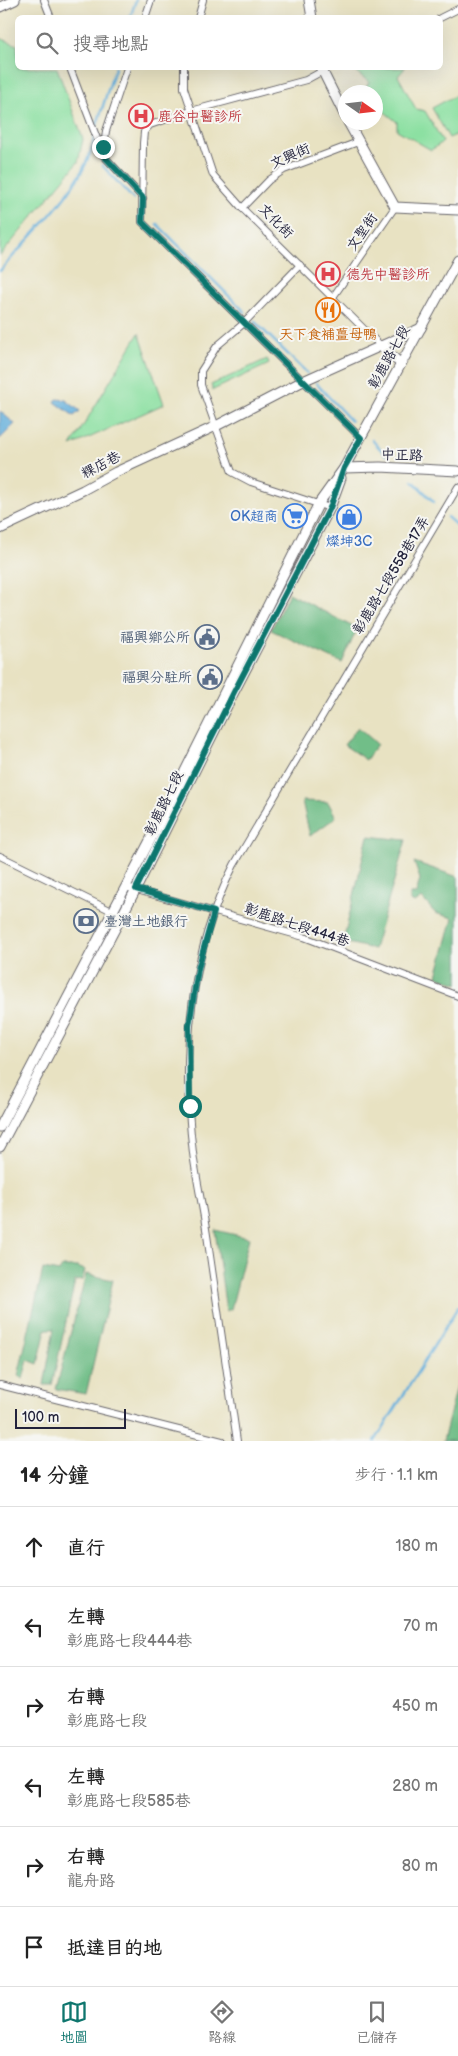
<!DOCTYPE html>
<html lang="zh-TW">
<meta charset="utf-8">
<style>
body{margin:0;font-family:"Balsamiq Sans","LXGW WenKai TC",sans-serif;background:#f6f6f6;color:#222}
.compass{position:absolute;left:338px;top:85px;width:45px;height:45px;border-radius:50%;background:#fff;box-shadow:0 5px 20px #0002;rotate:104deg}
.scale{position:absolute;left:15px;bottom:12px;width:111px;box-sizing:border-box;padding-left:5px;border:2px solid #22223b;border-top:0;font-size:14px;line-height:18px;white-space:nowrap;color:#22223b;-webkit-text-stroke:4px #f6f6f2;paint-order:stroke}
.stop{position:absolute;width:15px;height:15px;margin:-11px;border:4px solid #0f766e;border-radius:50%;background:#fff}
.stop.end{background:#0f766e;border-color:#fff;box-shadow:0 1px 5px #0008}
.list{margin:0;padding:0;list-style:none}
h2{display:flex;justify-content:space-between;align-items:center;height:65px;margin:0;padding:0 20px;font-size:21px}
h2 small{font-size:16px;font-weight:400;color:#767676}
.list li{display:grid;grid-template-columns:32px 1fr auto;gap:15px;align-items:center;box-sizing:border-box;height:80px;padding:0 20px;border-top:1px solid #e0e0e0}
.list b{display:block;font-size:19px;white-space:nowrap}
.list p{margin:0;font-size:16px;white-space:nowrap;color:#767676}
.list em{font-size:16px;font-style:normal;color:#767676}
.icon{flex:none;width:28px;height:28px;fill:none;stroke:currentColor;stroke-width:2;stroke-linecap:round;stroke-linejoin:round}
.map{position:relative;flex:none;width:458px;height:1441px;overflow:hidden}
.search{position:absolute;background:#fff;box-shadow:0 5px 20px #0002;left:15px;right:15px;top:15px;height:55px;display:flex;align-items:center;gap:12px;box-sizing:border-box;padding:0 18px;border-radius:8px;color:#767676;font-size:19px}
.sheet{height:545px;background:#fff}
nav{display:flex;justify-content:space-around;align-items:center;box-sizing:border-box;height:70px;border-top:1px solid #e0e0e0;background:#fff;font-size:14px;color:#767676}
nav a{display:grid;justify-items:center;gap:2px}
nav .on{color:#0f766e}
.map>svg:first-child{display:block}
.green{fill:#8ce0a2;stroke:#57816e}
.forest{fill:#71be88;stroke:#4a7062}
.water{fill:#62aedb;stroke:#42688b}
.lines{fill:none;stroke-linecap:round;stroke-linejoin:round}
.stream{stroke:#62aedb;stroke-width:2.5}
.street-casing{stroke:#67656a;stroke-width:8}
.secondary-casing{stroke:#67656a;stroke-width:11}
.street{stroke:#fff;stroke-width:6}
.secondary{stroke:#fff;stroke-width:9}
.route{stroke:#0f766e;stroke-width:6}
.labels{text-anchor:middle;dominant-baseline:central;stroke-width:4;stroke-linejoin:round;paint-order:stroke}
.health-label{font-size:14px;fill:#be3a42;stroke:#f6f6f2;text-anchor:start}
.street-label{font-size:14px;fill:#22223b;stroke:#f6f6f2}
.food-label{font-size:14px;fill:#c56008;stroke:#f6f6f2}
.shop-label{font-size:14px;fill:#366cbe;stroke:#f6f6f2;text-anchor:end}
.service-label{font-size:14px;fill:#4e5e75;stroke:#f6f6f2;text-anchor:end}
</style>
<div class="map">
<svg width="458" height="1441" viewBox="0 0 458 1441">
<rect width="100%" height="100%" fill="#f6f6f2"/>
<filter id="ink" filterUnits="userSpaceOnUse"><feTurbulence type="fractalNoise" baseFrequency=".02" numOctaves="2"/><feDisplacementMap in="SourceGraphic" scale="10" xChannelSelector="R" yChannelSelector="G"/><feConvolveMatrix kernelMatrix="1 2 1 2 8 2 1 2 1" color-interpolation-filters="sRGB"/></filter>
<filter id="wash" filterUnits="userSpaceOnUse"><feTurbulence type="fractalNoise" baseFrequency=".0096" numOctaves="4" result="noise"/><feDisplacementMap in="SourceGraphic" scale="20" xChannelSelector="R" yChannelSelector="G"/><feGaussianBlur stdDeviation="1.12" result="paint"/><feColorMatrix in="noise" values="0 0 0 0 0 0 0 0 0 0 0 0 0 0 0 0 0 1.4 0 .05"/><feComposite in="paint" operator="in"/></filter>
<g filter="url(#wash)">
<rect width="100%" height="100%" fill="#e8e2c2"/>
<g class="green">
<path d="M0,38L17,45L18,68H57L83,139L78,162L0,256Z"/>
<path d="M351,68H405L398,76L416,109L425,111L443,142L431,150L397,130V122L376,105V92H363L369,82Z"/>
<path d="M458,94V134L449,138L432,108Z"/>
<path d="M139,333L164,404L71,446Z"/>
<path d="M267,359L269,364L213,390L211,385Z"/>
</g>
<g class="forest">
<path d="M289,593L357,629L342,663L271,630Z"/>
<path d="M358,727L377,744L366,760L344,745Z"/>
<path d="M302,801L328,802L336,817L310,836Z"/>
<path d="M368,836L406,840L374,949L343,942Z"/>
<path d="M414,862L458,877V984L437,976L453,918L435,913L422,898L415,903L410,901V894H416L420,879Z"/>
<path d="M215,1230L249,1238L231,1309L226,1311Z"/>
<path d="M62,1267H77L85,1270L82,1280L75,1281L52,1385H44L54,1329H46L38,1364L28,1360L23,1379L18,1376L43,1269L59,1272Z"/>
<path d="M86,1274L113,1280L86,1394L56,1389Z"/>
<path d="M458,1382V1441H443Z"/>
</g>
<g class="water">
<path d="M57,399L66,400L80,411L74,416L55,402Z"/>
<path d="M0,411L15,424L0,439Z"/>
</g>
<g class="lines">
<g class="stream">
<path d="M130,18L136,0"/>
<path d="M95,131L115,68"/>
<path d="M102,165L133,199"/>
<path d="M157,224L245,312"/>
<path d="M0,271C30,235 87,185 94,138"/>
<path d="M254,321L307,373"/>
<path d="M316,383L351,421"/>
<path d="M372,440L386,455"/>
<path d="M413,481L434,502"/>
<path d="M447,517L458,527"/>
<path d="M375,1441L458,1307"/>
</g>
</g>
</g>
<g filter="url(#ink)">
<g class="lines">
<defs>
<g id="street">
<path d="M44,0L51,18"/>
<path d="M145,18L151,0"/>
<path d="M198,18L203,0"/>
<path d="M440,18L458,9"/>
<path d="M70,68L101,149"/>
<path d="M127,68L106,131L103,155L143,198"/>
<path d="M184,68V88L213,175L242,208L381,346"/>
<path d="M328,68L306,80L191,111L150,125L144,132L143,143L142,222L361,438"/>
<path d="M242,208L269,180L284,170L358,142"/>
<path d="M300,265L243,324L217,346L201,371V385L232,472L251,482L330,508"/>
<path d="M333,297L395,207"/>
<path d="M0,856L122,916"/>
<path d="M126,887L304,937L458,996"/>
<path d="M0,1385L222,1441"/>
<path d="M237,1441C228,1375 218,1309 208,1242C204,1213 197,1183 193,1153C181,1056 189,953 234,865L458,487"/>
</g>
<g id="secondary">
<path d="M309,0L312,18"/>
<path d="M0,7L15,0"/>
<path d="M321,68L346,118"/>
<path d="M348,122L395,207L458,210"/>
<path d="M381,346L401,364"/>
<path d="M344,468L380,467L458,471"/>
<path d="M0,529L83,490L116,472L216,426L303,381L421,328"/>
<path d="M0,1127L158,825L319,503L344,468L458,260"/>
<path d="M0,1147L136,889L234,692L330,508L341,478"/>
</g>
</defs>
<use href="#street" class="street-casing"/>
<use href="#secondary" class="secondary-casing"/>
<use href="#street" class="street"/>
<use href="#secondary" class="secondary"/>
</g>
</g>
<g class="lines" filter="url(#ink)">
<path class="route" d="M103,147V155L143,198L142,222L361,438L344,468L330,508L234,692L136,889L214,912L198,969L189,1026L190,1106"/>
</g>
<defs>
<symbol id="hospital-ring" viewBox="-11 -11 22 22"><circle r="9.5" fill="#f6f6f2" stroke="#e0444e" stroke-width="1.5"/><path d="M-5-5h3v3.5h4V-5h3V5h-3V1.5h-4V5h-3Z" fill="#e0444e"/></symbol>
<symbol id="restaurant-ring" viewBox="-11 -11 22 22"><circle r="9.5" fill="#f6f6f2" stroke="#e8710a" stroke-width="1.5"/><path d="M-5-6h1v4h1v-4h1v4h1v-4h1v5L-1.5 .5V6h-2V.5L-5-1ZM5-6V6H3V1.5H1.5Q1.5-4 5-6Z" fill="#e8710a"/></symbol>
<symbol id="supermarket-ring" viewBox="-11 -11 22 22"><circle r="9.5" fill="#f6f6f2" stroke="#3f7fe0" stroke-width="1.5"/><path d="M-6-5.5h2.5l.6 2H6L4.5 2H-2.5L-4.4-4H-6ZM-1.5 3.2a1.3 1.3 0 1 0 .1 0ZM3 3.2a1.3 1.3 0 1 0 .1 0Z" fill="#3f7fe0"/></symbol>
<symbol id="shop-ring" viewBox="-11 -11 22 22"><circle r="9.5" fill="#f6f6f2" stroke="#3f7fe0" stroke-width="1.5"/><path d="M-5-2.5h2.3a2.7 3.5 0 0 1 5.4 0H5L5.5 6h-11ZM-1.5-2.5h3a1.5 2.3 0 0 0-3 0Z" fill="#3f7fe0"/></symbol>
<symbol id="civic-ring" viewBox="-11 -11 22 22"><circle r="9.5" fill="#f6f6f2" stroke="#5c6f8a" stroke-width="1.5"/><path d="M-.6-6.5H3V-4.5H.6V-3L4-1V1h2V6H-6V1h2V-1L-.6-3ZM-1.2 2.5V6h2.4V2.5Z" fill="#5c6f8a"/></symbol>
<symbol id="bank-ring" viewBox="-11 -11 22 22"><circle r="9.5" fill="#f6f6f2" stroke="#5c6f8a" stroke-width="1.5"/><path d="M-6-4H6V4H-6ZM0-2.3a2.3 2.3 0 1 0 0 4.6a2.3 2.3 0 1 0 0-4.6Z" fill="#5c6f8a"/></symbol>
</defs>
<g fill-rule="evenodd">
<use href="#hospital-ring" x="127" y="102" width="28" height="28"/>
<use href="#hospital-ring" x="314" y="260" width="28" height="28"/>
<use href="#restaurant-ring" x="314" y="296" width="28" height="28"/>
<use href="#supermarket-ring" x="281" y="502" width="28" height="28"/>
<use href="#shop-ring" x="335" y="503" width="28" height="28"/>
<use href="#civic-ring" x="193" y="623" width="28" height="28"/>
<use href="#civic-ring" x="196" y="663" width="28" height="28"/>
<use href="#bank-ring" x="72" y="907" width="28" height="28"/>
</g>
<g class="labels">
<g class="health-label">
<text x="158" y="116">鹿谷中醫診所</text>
<text x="346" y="274">德先中醫診所</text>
</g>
<g class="street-label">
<text transform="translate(290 156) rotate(-24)">文興街</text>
<text transform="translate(276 221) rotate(45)">文化街</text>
<text transform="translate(362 232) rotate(-55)">文聖街</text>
<text transform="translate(389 357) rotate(-61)">彰鹿路七段</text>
<text transform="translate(402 455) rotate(2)">中正路</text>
<text transform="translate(101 465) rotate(-28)">粿店巷</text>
<text transform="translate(391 575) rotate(-59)">彰鹿路七段558巷17弄</text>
<text transform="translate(164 803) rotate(-64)">彰鹿路七段</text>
<text transform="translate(297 925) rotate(18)">彰鹿路七段444巷</text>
</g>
<g class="food-label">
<text x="328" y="334">天下食補薑母鴨</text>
</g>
<g class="shop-label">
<text x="278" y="516">OK超商</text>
<text x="349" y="541" text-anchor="middle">燦坤3C</text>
</g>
<g class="service-label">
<text x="190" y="637">福興鄉公所</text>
<text x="192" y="677">福興分駐所</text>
<text x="104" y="921" text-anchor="start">臺灣土地銀行</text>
</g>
</g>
</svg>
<svg class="compass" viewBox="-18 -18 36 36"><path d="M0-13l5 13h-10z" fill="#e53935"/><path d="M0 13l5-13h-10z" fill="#767676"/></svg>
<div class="scale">100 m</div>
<div class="stop" style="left:190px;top:1106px"></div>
<div class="stop end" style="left:103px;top:147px"></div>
<div class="search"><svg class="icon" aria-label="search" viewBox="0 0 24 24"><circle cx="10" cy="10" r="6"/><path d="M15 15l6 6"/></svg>搜尋地點</div>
</div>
<section class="sheet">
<h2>14 分鐘<small>步行 · 1.1 km</small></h2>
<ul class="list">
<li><svg class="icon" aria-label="ahead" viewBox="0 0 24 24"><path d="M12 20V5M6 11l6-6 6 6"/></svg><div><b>直行</b></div><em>180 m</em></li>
<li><svg class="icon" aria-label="left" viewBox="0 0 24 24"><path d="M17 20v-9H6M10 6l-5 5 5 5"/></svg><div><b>左轉</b><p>彰鹿路七段444巷</p></div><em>70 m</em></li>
<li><svg class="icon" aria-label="right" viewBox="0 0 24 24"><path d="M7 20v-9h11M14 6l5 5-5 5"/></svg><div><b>右轉</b><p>彰鹿路七段</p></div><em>450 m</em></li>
<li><svg class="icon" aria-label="left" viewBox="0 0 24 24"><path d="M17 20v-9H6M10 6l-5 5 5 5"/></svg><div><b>左轉</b><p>彰鹿路七段585巷</p></div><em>280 m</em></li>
<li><svg class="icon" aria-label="right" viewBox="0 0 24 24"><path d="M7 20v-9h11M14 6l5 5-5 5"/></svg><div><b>右轉</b><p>龍舟路</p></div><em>80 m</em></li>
<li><svg class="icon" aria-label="arrive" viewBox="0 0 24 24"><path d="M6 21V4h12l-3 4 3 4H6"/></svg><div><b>抵達目的地</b></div></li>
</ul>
</section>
<nav>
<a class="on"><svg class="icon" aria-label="map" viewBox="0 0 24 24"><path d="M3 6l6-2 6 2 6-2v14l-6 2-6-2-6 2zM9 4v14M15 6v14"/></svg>地圖</a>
<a><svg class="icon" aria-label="directions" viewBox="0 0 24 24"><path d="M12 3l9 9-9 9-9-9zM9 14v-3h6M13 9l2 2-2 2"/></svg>路線</a>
<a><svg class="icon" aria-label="saved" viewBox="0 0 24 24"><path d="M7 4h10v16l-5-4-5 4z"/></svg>已儲存</a>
</nav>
